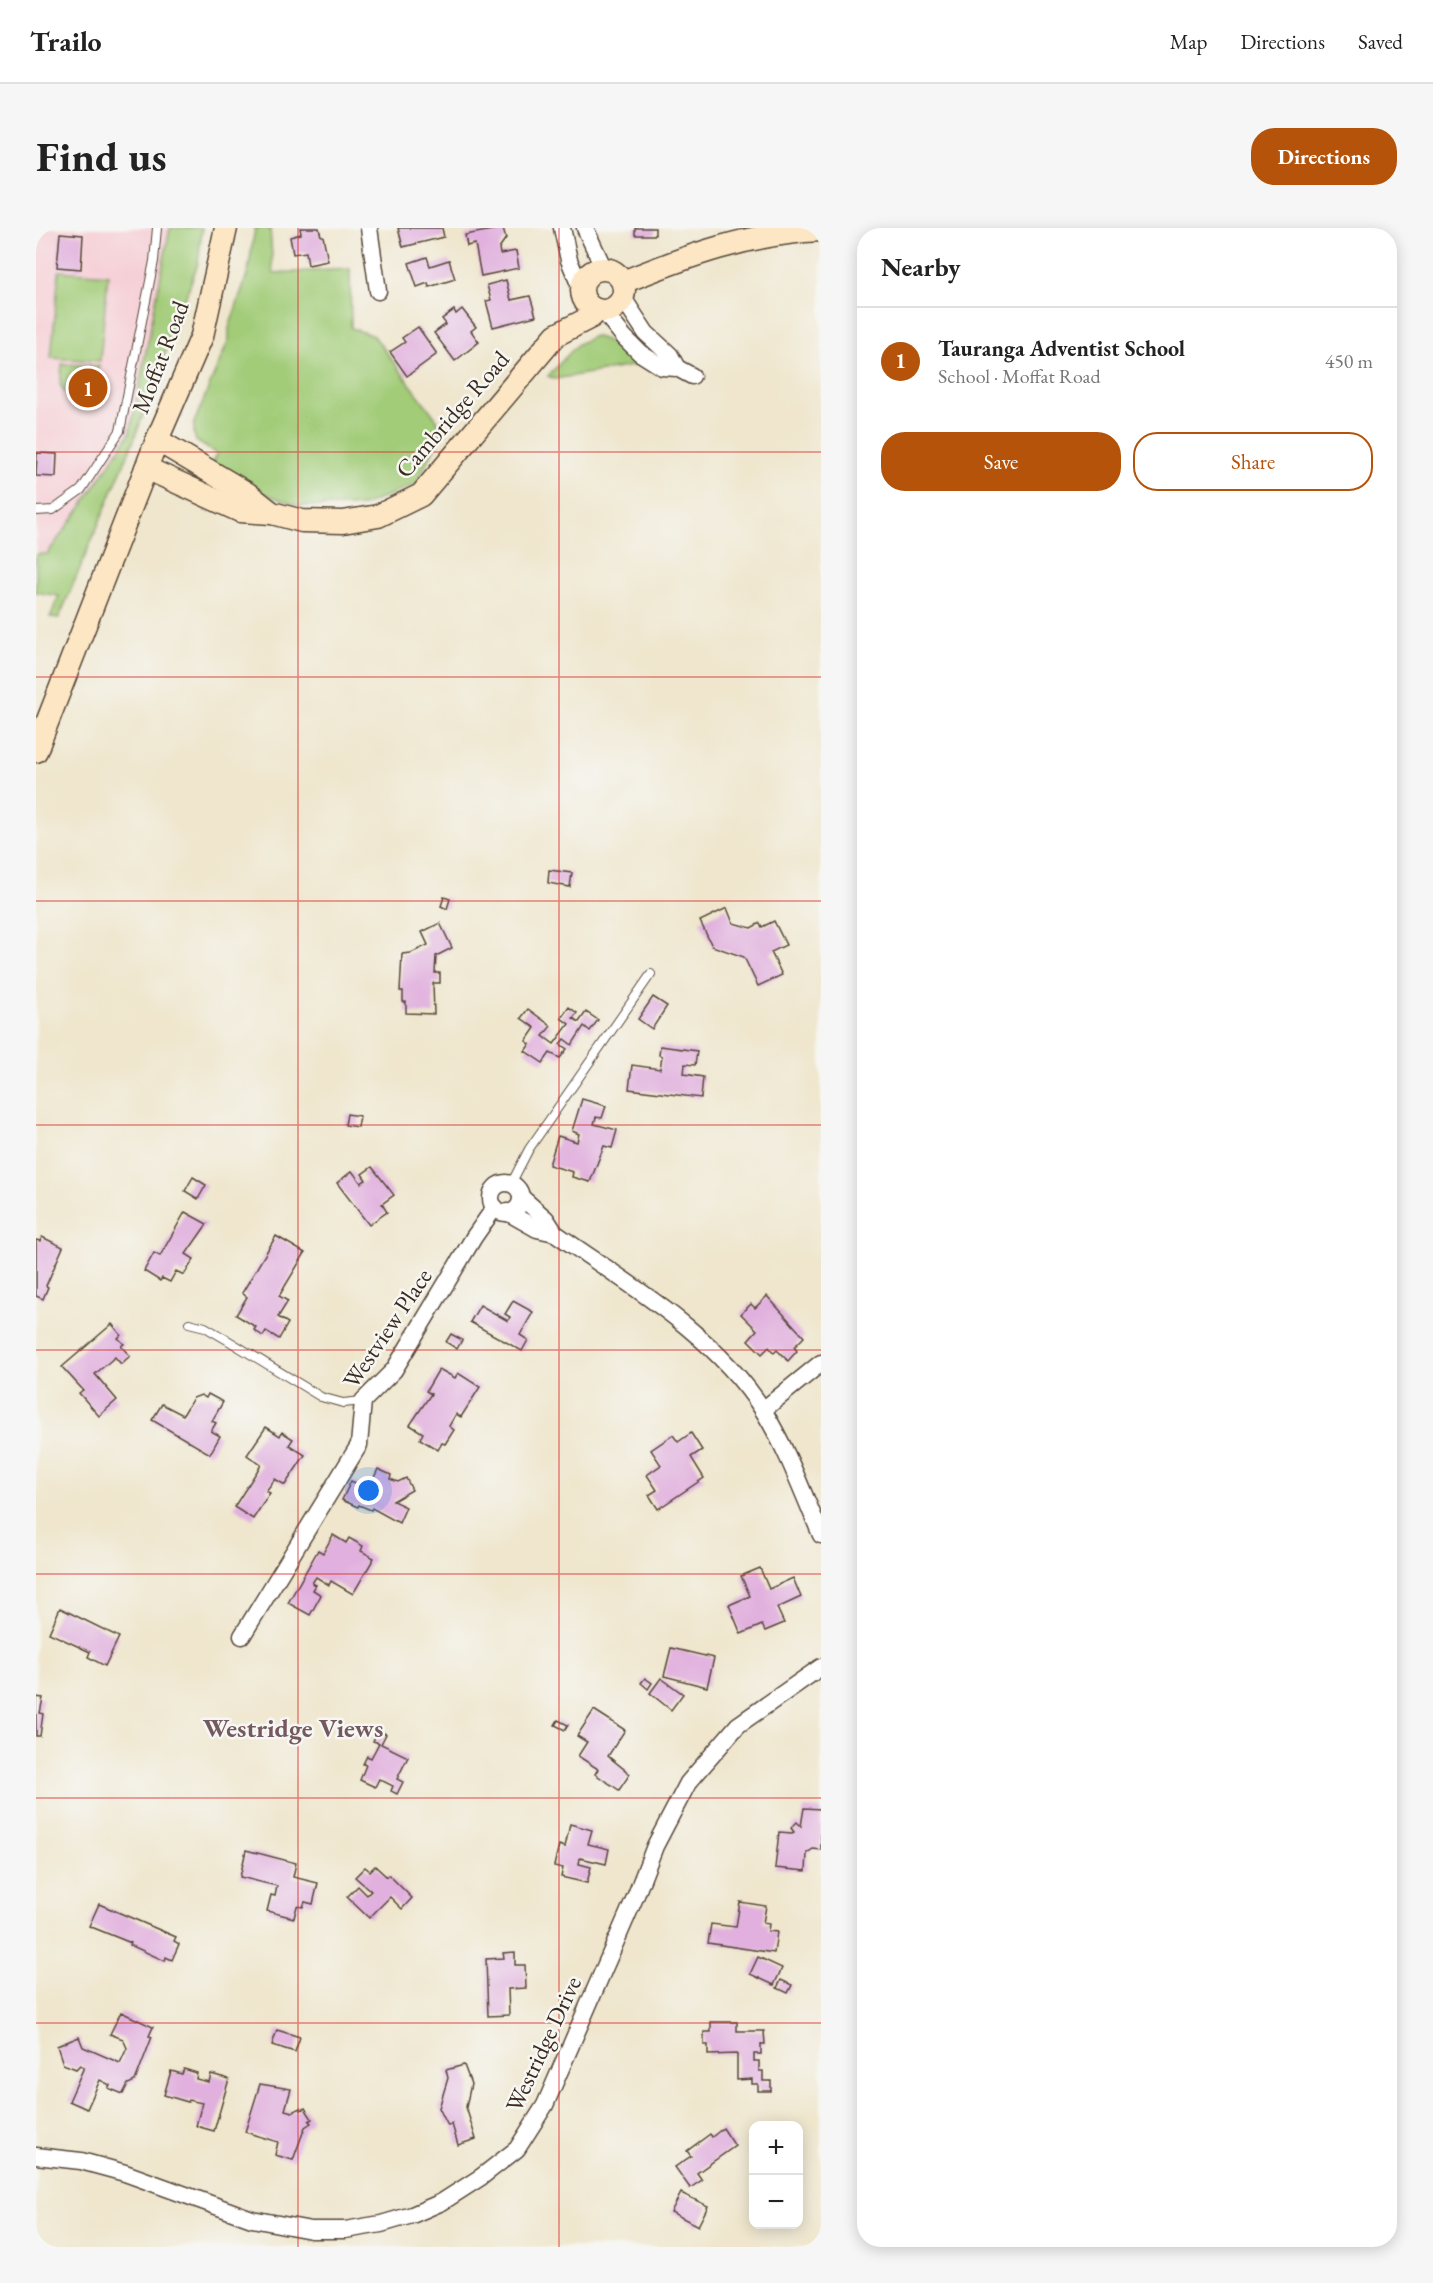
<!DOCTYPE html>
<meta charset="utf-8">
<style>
body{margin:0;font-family:"EB Garamond",serif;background:#f6f6f6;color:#222}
.controls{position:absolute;right:18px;bottom:18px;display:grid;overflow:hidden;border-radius:12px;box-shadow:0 3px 15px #0003}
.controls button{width:54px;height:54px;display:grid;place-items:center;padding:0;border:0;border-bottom:2px solid #e0e0e0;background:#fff;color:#222;font:30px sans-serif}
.you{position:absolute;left:333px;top:1263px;width:21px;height:21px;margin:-15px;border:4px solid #fff;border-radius:50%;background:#1a73e8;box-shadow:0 0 0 9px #1a73e833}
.badge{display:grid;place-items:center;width:39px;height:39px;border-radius:50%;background:#b45309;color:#fff;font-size:20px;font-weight:700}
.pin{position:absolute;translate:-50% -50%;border:3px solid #fff;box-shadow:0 2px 6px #0006}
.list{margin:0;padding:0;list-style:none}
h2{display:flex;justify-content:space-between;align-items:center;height:78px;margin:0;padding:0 24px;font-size:26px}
h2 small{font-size:20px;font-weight:400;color:#767676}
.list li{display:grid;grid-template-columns:39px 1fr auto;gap:18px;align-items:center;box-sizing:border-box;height:108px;padding:0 24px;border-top:2px solid #e0e0e0}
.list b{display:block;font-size:22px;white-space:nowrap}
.list p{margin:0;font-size:20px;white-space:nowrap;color:#767676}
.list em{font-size:20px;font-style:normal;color:#767676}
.actions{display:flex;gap:12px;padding:18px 24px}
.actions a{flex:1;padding:14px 0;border:2px solid #b45309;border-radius:24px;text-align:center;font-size:21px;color:#b45309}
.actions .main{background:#b45309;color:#fff}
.map{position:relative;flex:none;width:785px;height:2019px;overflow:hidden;border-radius:24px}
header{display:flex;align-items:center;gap:36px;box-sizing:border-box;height:84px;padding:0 30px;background:#fff;border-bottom:2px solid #e0e0e0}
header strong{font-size:28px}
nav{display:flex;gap:33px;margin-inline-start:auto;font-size:21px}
.intro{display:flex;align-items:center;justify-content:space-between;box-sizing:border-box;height:144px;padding:0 36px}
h1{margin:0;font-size:42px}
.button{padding:15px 27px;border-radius:24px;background:#b45309;color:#fff;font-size:21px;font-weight:700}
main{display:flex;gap:36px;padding:0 36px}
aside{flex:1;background:#fff;border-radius:24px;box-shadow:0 3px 15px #0003}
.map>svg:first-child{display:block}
.built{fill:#f6cfd6}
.green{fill:#a2cc78;stroke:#6e7b4b;stroke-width:1.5}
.building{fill:#e1b0de}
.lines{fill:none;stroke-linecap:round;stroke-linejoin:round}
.lane-casing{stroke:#564638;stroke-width:10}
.street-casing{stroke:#564638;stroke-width:19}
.secondary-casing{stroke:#564638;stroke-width:25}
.lane{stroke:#fff;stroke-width:8}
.street{stroke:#fff;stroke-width:16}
.secondary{stroke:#fce6c4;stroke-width:22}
.grid{fill:none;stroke:#d62828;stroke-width:1.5;stroke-opacity:0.55}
.labels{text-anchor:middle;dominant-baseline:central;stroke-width:5;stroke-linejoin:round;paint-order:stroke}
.street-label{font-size:24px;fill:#3b2a1e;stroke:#f6f6f2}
.neighbourhood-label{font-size:26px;font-weight:bold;fill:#755961;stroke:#f6f6f2}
</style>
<header>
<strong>Trailo</strong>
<nav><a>Map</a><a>Directions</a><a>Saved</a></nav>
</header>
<div class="intro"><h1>Find us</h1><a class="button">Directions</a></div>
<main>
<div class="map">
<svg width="785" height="2019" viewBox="0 0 785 2019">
<rect width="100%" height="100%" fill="#f6f6f2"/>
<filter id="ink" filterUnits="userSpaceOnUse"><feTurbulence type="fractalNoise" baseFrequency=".0167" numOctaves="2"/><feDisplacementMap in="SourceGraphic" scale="12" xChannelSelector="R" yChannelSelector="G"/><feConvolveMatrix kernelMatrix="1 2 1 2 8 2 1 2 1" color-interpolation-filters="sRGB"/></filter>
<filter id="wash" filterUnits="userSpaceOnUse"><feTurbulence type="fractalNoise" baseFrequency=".008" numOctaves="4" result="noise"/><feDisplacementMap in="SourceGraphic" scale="24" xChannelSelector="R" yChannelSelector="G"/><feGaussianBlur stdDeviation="1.35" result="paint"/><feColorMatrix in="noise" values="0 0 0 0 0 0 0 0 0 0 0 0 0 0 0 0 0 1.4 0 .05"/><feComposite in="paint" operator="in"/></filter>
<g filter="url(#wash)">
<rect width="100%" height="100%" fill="#efe6cd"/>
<path class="built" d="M0,0H134L114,114L94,205L46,278L11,326H0Z"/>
<g class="green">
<path d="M134,0H166L162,35L98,212L23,390L14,389L23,368L0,364V326H11L46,278L94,205Z"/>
<path d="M219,0H234L237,45L314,41L315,100L338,108L408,201L380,256L327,278H263L227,265L176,234L181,226L160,213L158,206V195L193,111V100L212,44Z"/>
<path d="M23,43L72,47L64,133L15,130Z"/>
<path d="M558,108L570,112L584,124L589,119L607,136L519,151L512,148L542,116Z"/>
<path d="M26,136L63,138L58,173L34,171L35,166L30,165L24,157Z"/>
</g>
<g id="blocks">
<g class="building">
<path d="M264,0H283L285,8H287L292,33L272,37L270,24L257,26L254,9L265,6Z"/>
<path d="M362,0H406L408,9L367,19Z"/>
<path d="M467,0L470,10L463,20L464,26L480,23L483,40L445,48L439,16L431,18L429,7Z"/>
<rect x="599" y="0" width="20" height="7"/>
<path d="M24,5L47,7L45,41L21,39Z"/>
<path d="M391,29L394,38L413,32L419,51L393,59L392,55L381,59L373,35Z"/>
<path d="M470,52L475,72L494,68L500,88L457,99L450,73L455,72L451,57Z"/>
<path d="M426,81L440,99L435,103L443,114L419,133L398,105L410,96L406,91L418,82L420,86Z"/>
<path d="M382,99L401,126L371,148L354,124L369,114L366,110Z"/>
<path d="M1,225L21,226L20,249L0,248Z"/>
<path d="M513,642L536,645L534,659L512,655Z"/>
<path d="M408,669L414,671L411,681L405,678Z"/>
<path d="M691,680L697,695L715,700L724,695L726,699L738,693L750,717L735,724L746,747L722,758L708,729L676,718L664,693Z"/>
<path d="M404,695L416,720L400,728L399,745H404V755H397L398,786L370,785V774H367V763H364L366,726L375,725L392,717L386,704Z"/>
<path d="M617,769L631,778L616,801L602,791Z"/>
<path d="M533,779L541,785L537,790L543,794L550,784L562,792L554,803L548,798L536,817L528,811L524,816L531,821L524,830L514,825L507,835L489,823L494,816L490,813L499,800L485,790L492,781L515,798L507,808L518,816L533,796L525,790Z"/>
<path d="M624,818L661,823L659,837L649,836L648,846L667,849L665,870L593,861L596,837L624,841L626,828L623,827Z"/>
<path d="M546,871L570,878L566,890L560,889L558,896L581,902L576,920L568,918L554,954L536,949L537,944L513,937L522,908L541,914L543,906L536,903Z"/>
<path d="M311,886L324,888L322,899L309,897Z"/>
<path d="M336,939L358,967L346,976L351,984L333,997L301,955L316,943L325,955L330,952L326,946Z"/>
<path d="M157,949L170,957L162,971L149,963Z"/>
<path d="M149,984L171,996L150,1026L158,1031L148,1047L140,1043L134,1054L126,1050L124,1053L108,1043L118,1025L124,1028Z"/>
<path d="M240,1008L269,1025L243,1068L252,1073L242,1089L252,1095L243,1111L230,1103L227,1108L218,1102L220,1099L200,1087L211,1069L206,1065Z"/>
<path d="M6,1009L27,1019L10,1058L12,1059L7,1071L0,1068V1012L4,1013Z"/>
<path d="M731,1068L768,1109L758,1119L761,1123L752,1133L741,1122L738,1125L733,1119L726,1126L712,1112L721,1102L705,1086L715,1076L719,1080Z"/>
<path d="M477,1073L497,1084L484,1107L492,1112L486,1123L434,1094L444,1077L472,1093L474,1089L469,1086Z"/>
<path d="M76,1096L85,1107L82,1110L88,1116L85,1118L94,1128L85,1136L79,1129L59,1146L81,1172L63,1188L43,1165L47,1162L26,1139Z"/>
<path d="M415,1106L426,1112L421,1121L410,1114Z"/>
<path d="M403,1141L419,1150L422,1145L444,1159L425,1189L420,1186L413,1198L418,1202L409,1216L406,1215L402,1222L384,1211L387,1205L374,1197L395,1166L390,1163Z"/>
<path d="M172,1166L187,1174L176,1193L180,1195L175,1203L184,1208L174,1226L116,1192L126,1176L147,1187L157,1170L165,1167L170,1170Z"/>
<path d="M230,1199L244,1208L246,1204L257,1211L253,1217L269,1227L249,1257L239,1251L230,1263L234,1265L217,1291L198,1279L225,1237L211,1227Z"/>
<path d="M655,1205L666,1222L655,1229L668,1250L622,1281L613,1267L621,1262L611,1247L625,1237L615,1222L637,1207L642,1214Z"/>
<path d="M342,1241L355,1247L354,1251L362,1254L370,1250L376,1262L357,1273L370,1279L363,1295L336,1280L335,1282L323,1277L322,1279L306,1272L315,1253L333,1261Z"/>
<path d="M297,1307L310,1315L313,1310L327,1318L325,1323L338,1330L317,1366L295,1353L293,1357L280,1349L276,1355L280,1357L277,1362L285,1367L274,1387L252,1375L282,1322L287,1325Z"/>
<path d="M724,1340L733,1361L757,1350L765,1369L741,1380L748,1395L729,1403L726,1397L705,1406L693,1377L714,1368L705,1348Z"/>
<path d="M24,1380L83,1409L69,1438L52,1429L54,1424L13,1405Z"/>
<path d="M635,1420L678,1430L671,1459L628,1448Z"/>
<path d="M609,1450L616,1455L612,1461L605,1455Z"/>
<path d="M625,1450L647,1466L635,1482L614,1465Z"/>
<path d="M0,1469L7,1470L4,1485L7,1486L4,1508H0Z"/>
<path d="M558,1482L589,1502L572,1528L594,1546L583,1562L559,1546L562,1541L542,1528L551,1514L541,1508Z"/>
<path d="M522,1492L532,1497L529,1502L519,1497Z"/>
<path d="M342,1502L350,1506L345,1516L372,1529L361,1551L367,1554L361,1566L355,1563L357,1558L343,1551L339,1559L324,1552L330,1537L327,1536L331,1528L335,1530L343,1515L337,1513Z"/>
<path d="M768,1580L785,1581V1622L777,1621L771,1625L770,1643L739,1640L743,1604L756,1605L758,1604L755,1600L761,1594L765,1598Z"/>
<path d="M534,1596L556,1602L552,1616L573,1621L570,1636L544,1630L543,1636L555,1639L551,1655L525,1649L527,1640L518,1638L523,1617L529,1619Z"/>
<path d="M210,1622L260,1635L257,1649L282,1655L277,1676L269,1674L267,1679L261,1678L258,1690L231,1683L235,1667L239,1668L241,1658L204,1649Z"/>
<path d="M339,1638L351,1649L353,1647L376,1670L366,1681L354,1669L333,1690L311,1669L322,1658L331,1667L335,1663L319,1649L329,1639L334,1643Z"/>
<path d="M704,1674L730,1678L727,1695L733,1696L732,1703L741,1704L738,1725L672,1715L675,1696L700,1699Z"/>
<path d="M63,1676L140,1709L138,1713L143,1716L136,1732L130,1729L129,1733L94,1717L95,1715L53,1698Z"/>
<path d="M479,1724V1737H489L490,1760L472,1761L473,1787L452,1788L450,1731L468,1730L467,1725Z"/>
<path d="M722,1729L746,1740L738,1757L714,1746Z"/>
<path d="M745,1752L756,1757L752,1765L741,1760Z"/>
<path d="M85,1784L117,1799L113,1808L116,1809L99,1853L92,1856L87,1866L72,1860L74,1857L64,1852L51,1881L33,1873L48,1839L44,1837L40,1841L27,1836L21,1818L43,1809L47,1819L84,1835L91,1820L87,1811L74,1806Z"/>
<path d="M675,1794H701V1803H728L729,1816H725V1826H718V1833H723V1843H727V1853H735V1863H722V1856H716V1851L701,1852V1826L672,1827V1817H668V1804H675Z"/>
<path d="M241,1802L264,1809L259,1824L236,1817Z"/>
<path d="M428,1837L435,1856L430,1879L440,1911L422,1917L416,1896L412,1898L403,1880L412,1850L410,1842Z"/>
<path d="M148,1841L161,1845L160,1851L173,1854L175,1846L193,1851L178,1903L160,1898L166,1875L153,1872L152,1874L128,1867L135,1843L146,1846Z"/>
<path d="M224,1856L255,1861L249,1882L256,1884L264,1880L265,1882L269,1880L276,1891L273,1893L275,1895L269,1899L257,1932L239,1927L242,1914L209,1904Z"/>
<path d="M687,1900L699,1918L661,1945L666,1952L654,1960L639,1939L655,1928L651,1923L674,1906L676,1909Z"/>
<path d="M645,1965L672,1978L662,1998L635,1984Z"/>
</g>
</g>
</g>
<g filter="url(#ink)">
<use href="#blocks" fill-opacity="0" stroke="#564638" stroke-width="1.5"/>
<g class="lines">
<defs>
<g id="lane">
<path d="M0,283L17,282L45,262L84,203L118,33L121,0"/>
<path d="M475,956L493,921L615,746"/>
<path d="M153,1095L169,1099L193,1113L285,1169L307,1175L327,1173"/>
</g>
<g id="street">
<path d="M333,0L342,63"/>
<path d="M526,0L533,32L546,63"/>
<path d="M549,0L568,41"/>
<path d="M587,70L610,105L634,127L641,140"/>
<path d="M568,84L588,109L604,125L626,139L641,140L656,148"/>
<circle cx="470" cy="970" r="15"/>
<path d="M485,969L510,991L519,1005C593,1057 677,1104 727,1182C751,1221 767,1265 785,1307"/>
<path d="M471,984L501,1001L519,1005"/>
<path d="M727,1182L785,1135"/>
<path d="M206,1408L323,1217L327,1173L358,1142L438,1009L459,979"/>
<path d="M0,1928L45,1933L89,1945L216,1991L275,2002H309L345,1996L376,1987L406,1974L445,1949L481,1921L509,1877L600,1667L619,1618L652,1555L702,1497L785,1439"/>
</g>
<g id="secondary">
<circle cx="567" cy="62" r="21"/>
<path d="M587,54C651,28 715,5 785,2"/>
<path d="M121,212L212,266L236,285"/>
<path d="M110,240L204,283L236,285L266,293L307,294L342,288L385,267L520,107L555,89L561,83"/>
<path d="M0,523L121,212L166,108L190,0"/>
</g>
</defs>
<use href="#lane" class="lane-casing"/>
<use href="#street" class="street-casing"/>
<use href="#secondary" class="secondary-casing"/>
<use href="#lane" class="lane"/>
<use href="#street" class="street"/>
<use href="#secondary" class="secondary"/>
</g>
</g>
<path class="grid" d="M262,0V2019M523,0V2019M0,224H785M0,449H785M0,673H785M0,897H785M0,1122H785M0,1346H785M0,1570H785M0,1795H785"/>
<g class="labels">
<g class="street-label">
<text transform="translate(124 129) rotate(-69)">Moffat Road</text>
<text transform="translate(416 186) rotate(-49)">Cambridge Road</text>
<text transform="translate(351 1100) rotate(-56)">Westview Place</text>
<text transform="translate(507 1816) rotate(-65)">Westridge Drive</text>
</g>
<g class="neighbourhood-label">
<text x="257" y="1500">Westridge Views</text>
</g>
</g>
</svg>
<div class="controls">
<button>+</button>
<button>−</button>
</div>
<div class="you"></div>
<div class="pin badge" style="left:52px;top:160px">1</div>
</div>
<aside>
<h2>Nearby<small></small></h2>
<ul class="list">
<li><span class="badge">1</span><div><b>Tauranga Adventist School</b><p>School · Moffat Road</p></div><em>450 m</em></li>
</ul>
<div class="actions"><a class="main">Save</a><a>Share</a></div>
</aside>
</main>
